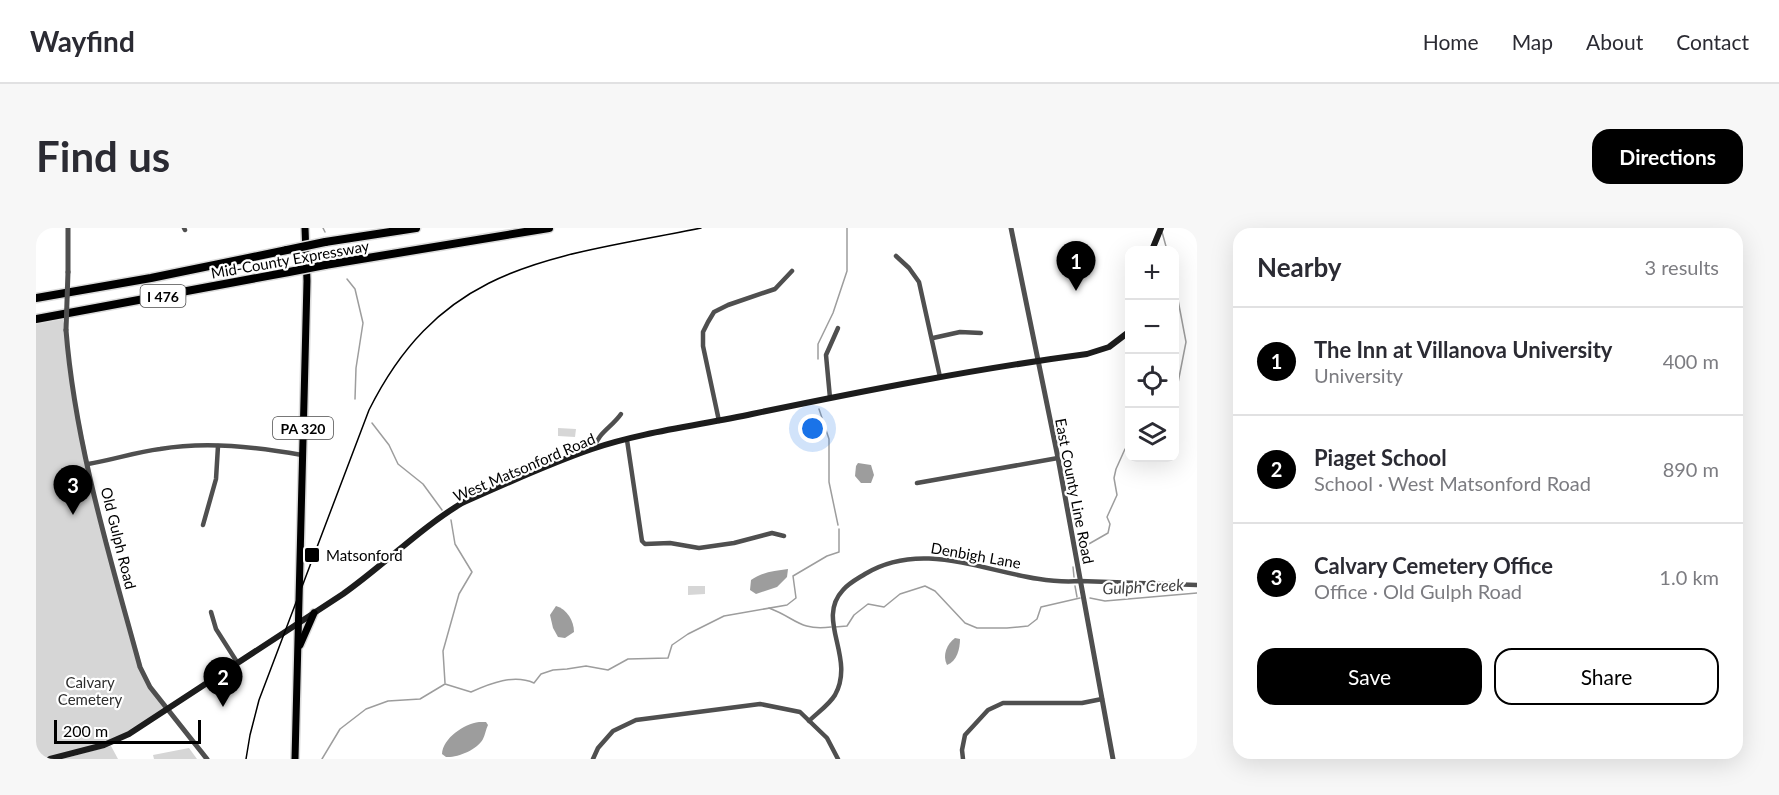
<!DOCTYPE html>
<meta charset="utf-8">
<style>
body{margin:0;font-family:Lato,sans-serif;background:#f7f7f7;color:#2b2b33}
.controls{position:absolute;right:18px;top:18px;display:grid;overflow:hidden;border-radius:12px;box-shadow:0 6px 24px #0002}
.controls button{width:54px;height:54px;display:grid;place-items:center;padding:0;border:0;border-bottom:2px solid #e1e1e2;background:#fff;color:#2b2b33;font:30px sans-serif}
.scale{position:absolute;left:18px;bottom:15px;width:147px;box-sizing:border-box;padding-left:6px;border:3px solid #000;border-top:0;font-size:16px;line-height:21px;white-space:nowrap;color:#000;-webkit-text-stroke:4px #fff;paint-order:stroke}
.you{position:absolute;left:777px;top:201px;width:21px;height:21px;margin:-15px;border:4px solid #fff;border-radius:50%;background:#1a73e8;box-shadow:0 0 0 9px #1a73e833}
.badge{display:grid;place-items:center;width:39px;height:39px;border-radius:50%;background:#000;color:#fff;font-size:20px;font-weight:700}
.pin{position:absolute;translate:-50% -50px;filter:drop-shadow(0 2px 3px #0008)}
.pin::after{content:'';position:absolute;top:32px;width:21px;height:18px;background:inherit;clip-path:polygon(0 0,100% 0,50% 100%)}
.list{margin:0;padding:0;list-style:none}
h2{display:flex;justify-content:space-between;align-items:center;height:78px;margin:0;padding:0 24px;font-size:26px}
h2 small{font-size:20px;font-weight:400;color:#7c7c81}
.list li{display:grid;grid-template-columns:39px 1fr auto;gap:18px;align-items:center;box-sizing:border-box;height:108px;padding:0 24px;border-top:2px solid #e1e1e2}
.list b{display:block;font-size:22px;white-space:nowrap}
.list p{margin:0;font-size:20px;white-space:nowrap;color:#7c7c81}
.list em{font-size:20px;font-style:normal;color:#7c7c81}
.actions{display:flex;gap:12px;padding:18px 24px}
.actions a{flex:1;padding:14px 0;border:2px solid #000;border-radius:18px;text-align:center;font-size:21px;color:#000}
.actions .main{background:#000;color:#fff}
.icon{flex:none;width:33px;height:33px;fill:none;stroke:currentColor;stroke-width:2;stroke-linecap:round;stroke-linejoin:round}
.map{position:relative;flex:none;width:1161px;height:531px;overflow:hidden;border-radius:18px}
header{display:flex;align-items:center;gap:36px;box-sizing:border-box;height:84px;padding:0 30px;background:#fff;border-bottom:2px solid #e1e1e2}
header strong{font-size:28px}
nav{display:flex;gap:33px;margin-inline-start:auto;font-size:21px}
.intro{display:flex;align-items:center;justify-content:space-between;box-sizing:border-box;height:144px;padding:0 36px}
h1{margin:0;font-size:42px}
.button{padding:15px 27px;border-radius:18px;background:#000;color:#fff;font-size:21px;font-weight:700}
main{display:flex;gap:36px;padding:0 36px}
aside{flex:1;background:#fff;border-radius:18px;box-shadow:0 6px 24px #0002}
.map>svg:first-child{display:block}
.green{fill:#d6d6d6}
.water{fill:#9d9d9d}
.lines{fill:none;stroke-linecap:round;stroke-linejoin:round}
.stream{stroke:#9d9d9d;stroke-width:1.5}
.primary-casing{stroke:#dbdbdb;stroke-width:10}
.motorway-casing{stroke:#dbdbdb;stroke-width:11}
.minor{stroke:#4f4f4f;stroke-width:4.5}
.tertiary{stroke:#4f4f4f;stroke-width:5}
.secondary{stroke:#1c1c1c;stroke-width:6}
.primary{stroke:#000;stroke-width:7}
.motorway{stroke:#000;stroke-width:8}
.tram{stroke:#000;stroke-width:1.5}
.motorway-bridge-casing{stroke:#dbdbdb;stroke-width:11;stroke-linecap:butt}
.tertiary-bridge{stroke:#4f4f4f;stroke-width:5}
.motorway-bridge{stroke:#000;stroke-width:8}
.poi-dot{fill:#000;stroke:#fff;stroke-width:2}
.labels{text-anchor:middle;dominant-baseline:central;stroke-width:4.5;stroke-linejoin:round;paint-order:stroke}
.shield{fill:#fff;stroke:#4c4c4c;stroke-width:1.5}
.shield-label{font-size:14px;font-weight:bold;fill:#000}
.street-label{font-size:15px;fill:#000;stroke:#fff}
.poi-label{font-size:15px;fill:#000;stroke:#fff;text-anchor:start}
.park-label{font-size:15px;fill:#2d2d2d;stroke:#fff}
.water-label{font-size:16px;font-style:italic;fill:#3e3e3e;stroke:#fff}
</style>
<header>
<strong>Wayfind</strong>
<nav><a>Home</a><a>Map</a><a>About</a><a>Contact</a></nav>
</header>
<div class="intro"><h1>Find us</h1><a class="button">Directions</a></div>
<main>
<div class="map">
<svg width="1161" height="531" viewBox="0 0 1161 531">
<rect width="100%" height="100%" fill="#fff"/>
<g class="green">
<path d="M25,86L30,102L32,132L65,295L110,451L131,480L93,506L14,531H0V91Z"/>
<path d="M522,200L540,201L539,209L522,208Z"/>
<path d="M652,358H669V366L652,367Z"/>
<path d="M75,518L82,531H26Z"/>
<path d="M153,520L161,531H118L117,527Z"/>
</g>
<g class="water">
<path d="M822,235L835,237L838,247L835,255H825L819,248L820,238Z"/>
<path d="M752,341L751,349L741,359L720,366L714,362L715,352C726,344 738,343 752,341Z"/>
<path d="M520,378C531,381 538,393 538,404L529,410L522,409L517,400L514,387Z"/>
<path d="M919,410L924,411C924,421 921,433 911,437C906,427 911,416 919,410Z"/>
<path d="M443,494H450L452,497C450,501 449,507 447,511C441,522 421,530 410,529L406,526C407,510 428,496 443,494Z"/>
</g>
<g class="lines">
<g class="stream">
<path d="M287,0L289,4"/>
<path d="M1126,4L1131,22"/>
<path d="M311,51L319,61L327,95L320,140L319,171"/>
<path d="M1138,51L1150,114L1140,165"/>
<path d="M782,131V116L797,85L811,43V0"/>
<path d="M783,181L793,211V254L802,297"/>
<path d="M336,195L353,217L362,236L387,256L406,282"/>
<path d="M1092,215L1094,212"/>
<path d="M1044,321L1072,305L1074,296L1071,289L1081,267L1078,250L1080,241L1089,221"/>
<path d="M1037,339L1038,349"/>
<path d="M1039,358L1041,369"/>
<path d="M1054,370L1069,373L1161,365"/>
<path d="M733,380C760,390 763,403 795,399"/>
<path d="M799,399L811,398L818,387L832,376L848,379L864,366L889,358L899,363L929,395L941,400H971L992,398L1001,391L1005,379L1044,370"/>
<path d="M409,455L407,423L423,366L436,344L419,316L415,292"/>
<path d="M286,531L304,501L330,481L352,473L384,471L409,456L435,464C455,455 478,446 498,455L505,446L517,442L531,441L550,438L572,442L592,431L632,430L636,417L652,406L688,388L751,377L760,370L757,348L791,328L803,324V301"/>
</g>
<defs>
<g id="primary">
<path d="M264,417L278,385"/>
<path d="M259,531L271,53L269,0"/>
</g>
<g id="motorway">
<path d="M289,14L380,0"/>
<path d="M289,37L513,0"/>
<path d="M0,70L115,50L251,22"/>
<path d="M0,91L253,44"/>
</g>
</defs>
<use href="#primary" class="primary-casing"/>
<use href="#motorway" class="motorway-casing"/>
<g class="minor">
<path d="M148,0L149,2"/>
<path d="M860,28L873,40L883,54L904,149"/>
<path d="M897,110L924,104L945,105"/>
<path d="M794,170L790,127L802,100"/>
<path d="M683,193L667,118V104L672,94L678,84L692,77L739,61L756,43"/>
<path d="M591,212L606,313L609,316L634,315L663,320L698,315L736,305L748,308"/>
<path d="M558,220C562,205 576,199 585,186"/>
<path d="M52,236C76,232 100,224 124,221C171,213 220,219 266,227"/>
<path d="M881,255L1022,230"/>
<path d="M167,297L180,251L182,218"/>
<path d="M175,384L180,401L201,434"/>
<path d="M773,493C781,485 793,477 799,467C820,429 779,392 807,362C813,355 821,351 829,346C897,305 972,359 1044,353L1161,357"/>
<path d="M557,531L562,520L577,503L600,492L724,476L764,484L791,510L802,531"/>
<path d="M927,531L926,522L929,507L952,482L967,475H1046L1066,471"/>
</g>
<g class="tertiary">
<path d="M32,0V44"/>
<path d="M975,0L1022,230L1077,531"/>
<path d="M30,102C39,216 74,329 104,439L114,459L171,531"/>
</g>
<g class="secondary">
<path d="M1116,22L1125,0"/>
<path d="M14,531L68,517L93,506L307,366C348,337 383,301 426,275C469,256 512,236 556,221C605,204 665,197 716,186C827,163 938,141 1051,126L1073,119L1094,103"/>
</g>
<use href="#primary" class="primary"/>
<use href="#motorway" class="motorway"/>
<path class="tram" d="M210,531L214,507L223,472L333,182C407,33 519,30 665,0"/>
<defs>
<g id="motorway-bridge">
<path d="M251,22L289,14"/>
<path d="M253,44L289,37"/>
</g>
</defs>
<use href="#motorway-bridge" class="motorway-bridge-casing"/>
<path class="tertiary-bridge" d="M30,102L32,44"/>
<use href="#motorway-bridge" class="motorway-bridge"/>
</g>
<rect class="poi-dot" x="268" y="319" width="16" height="16" rx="3"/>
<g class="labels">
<g class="shield">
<rect x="104.5" y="57" width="45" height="22" rx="4.5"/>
<rect x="237" y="189" width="60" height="22" rx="4.5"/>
</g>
<g class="shield-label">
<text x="127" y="68">I 476</text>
<text x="267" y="200">PA 320</text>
</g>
<g class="street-label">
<text transform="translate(254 31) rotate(-10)">Mid-County Expressway</text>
<text transform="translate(488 239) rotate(-23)">West Matsonford Road</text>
<text transform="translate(1039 263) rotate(79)">East County Line Road</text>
<text transform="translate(83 310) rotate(76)">Old Gulph Road</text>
<text transform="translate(940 327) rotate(10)">Denbigh Lane</text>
</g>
<g class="poi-label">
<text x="290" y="327">Matsonford</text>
</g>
<g class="park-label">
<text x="54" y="454">Calvary<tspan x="54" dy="17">Cemetery</tspan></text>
</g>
<g class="water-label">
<text transform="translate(1107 358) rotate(-3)">Gulph Creek</text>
</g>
</g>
</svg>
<div class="controls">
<button>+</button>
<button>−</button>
<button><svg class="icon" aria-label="locate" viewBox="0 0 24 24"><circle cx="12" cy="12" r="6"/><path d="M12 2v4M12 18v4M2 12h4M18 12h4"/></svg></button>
<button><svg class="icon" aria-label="layers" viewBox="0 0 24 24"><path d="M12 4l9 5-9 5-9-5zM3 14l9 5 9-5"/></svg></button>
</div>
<div class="scale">200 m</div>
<div class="you"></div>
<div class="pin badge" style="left:1040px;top:63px">1</div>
<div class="pin badge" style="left:187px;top:479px">2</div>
<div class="pin badge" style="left:37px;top:287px">3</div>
</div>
<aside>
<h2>Nearby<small>3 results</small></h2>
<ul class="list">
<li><span class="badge">1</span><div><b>The Inn at Villanova University</b><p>University</p></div><em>400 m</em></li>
<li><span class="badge">2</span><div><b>Piaget School</b><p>School · West Matsonford Road</p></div><em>890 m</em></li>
<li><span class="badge">3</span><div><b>Calvary Cemetery Office</b><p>Office · Old Gulph Road</p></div><em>1.0 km</em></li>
</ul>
<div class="actions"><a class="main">Save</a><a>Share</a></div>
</aside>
</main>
